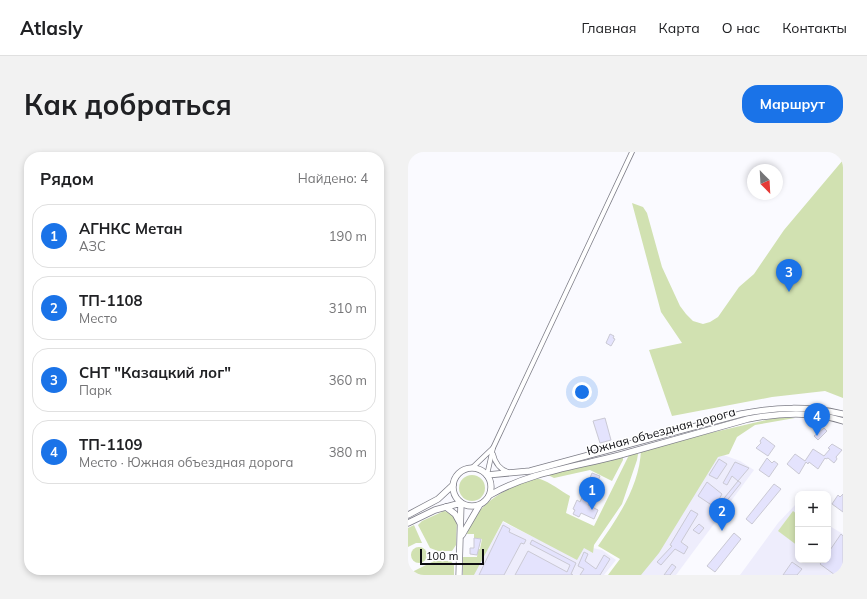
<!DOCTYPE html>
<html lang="ru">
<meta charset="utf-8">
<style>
body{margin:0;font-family:Mulish,sans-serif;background:#f2f2f2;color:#202124}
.controls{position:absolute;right:12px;bottom:12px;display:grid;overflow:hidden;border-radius:8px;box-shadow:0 2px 6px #0003}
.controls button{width:36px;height:36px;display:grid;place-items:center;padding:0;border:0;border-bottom:1px solid #e0e0e0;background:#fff;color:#202124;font:20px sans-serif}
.compass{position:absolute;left:339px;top:12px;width:36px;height:36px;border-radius:50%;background:#fff;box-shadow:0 2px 6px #0003;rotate:156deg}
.scale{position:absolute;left:12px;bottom:10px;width:64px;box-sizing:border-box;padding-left:4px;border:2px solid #0d0d11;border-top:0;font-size:11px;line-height:14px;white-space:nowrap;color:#0d0d11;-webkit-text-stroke:3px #fff;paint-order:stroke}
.you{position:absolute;left:174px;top:240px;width:14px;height:14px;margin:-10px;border:3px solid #fff;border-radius:50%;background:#1a73e8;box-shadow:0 0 0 6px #1a73e833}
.badge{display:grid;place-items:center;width:26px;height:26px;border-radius:50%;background:#1a73e8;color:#fff;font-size:13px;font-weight:700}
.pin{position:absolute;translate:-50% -33px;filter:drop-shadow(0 1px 2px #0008)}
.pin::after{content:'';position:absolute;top:21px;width:14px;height:12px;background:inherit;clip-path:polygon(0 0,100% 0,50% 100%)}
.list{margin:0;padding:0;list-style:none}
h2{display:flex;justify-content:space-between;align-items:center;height:52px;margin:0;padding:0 16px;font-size:17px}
h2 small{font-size:13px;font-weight:400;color:#757577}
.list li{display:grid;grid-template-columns:26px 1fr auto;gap:12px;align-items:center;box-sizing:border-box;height:64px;margin:0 8px 8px;padding:0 8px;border:1px solid #e0e0e0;border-radius:16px}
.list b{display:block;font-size:15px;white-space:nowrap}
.list p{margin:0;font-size:13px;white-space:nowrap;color:#757577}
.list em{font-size:13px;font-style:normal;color:#757577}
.map{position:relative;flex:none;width:435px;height:423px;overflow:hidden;border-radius:16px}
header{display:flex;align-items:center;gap:24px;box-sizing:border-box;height:56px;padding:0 20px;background:#fff;border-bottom:1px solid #e0e0e0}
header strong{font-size:19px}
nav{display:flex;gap:22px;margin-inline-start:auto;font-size:14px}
.intro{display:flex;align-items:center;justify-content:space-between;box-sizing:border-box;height:96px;padding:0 24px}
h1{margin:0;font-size:28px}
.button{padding:10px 18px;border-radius:16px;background:#1a73e8;color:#fff;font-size:14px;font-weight:700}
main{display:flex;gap:24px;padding:0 24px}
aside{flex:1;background:#fff;border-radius:16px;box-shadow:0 2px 6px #0003}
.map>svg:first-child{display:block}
.built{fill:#eeedfc}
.green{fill:#d1e1b1}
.building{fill:#e4e3fd;stroke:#cac9d4}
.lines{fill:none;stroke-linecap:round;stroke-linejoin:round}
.tertiary-casing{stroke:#7d7d87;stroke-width:5.5}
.primary-casing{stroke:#7d7d87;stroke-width:7}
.tertiary{stroke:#fff;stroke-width:4}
.primary{stroke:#fff;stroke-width:5.5}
.labels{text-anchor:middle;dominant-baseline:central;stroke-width:3;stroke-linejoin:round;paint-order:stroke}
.street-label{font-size:12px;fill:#0d0d11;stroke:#fff}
</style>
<header>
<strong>Atlasly</strong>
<nav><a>Главная</a><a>Карта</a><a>О нас</a><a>Контакты</a></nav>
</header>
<div class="intro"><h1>Как добраться</h1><a class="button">Маршрут</a></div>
<main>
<aside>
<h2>Рядом<small>Найдено: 4</small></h2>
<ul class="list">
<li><span class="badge">1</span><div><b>АГНКС Метан</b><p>АЗС</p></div><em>190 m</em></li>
<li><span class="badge">2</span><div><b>ТП-1108</b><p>Место</p></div><em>310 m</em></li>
<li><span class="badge">3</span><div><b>СНТ &quot;Казацкий лог&quot;</b><p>Парк</p></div><em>360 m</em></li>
<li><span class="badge">4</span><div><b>ТП-1109</b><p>Место · Южная объездная дорога</p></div><em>380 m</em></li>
</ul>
</aside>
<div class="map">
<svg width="435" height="423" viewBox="0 0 435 423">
<rect width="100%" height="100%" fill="#fafaff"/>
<g class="built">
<path d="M310,301L332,309L346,318L268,423H230Z"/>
<path d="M388,352L390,353V408H420V373L435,382V423H332L370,371Z"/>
<path d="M95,370L168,406L175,394L194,398L208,408L196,423H65Z"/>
</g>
<g class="green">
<path d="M435,8V246L417,239L364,245L264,264L241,198L274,191L253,160L224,51L235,55L239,61L254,115L272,154L278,162L285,169L295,172L302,170L310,165L331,135L346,122L376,78Z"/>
<path d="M371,265L387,266L347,273L329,285L321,302L310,305L251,401L233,423H200L212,407L190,394C210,365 232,334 233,297Z"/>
<path d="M228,300L230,302L229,308L214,352L186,393L185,401L176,396L169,408L95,369L66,423H55V405H69L70,397H72L74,387L66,386V382H59C65,357 91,340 114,331C119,329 127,325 132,327C142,330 153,339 162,344L158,361L186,374L222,301Z"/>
<path d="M212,305L215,306V308L204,329L182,318L146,326L140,323Z"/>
<circle cx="64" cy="336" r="13"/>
<path d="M36,359L45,361L49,366L48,393L44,399H30L22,396L10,373L14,369Z"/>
<path d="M385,359L390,363V394L370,379Z"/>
<path d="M6,373L14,391H8L0,395V376Z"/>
<circle cx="11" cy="403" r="8"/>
<path d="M26,409H43L46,413V423H3L2,421Z"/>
</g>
<g class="building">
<path d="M202,182L206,184L205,186L207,187L203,194L198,191Z"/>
<path d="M197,266L203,288L192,291L185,269Z"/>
<path d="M416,276L419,279L410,288L406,284Z"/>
<path d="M355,285L367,294L360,304L348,296L353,291L352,289Z"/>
<path d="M424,292L434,298L428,305L429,307L426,311L420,306L418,307L417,306L410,317L401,310L400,312L398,310L391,322L379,312L387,302L397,309L405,297L416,304L422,297L420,296Z"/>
<path d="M359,306L364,311L366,309L370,312L361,325L351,318Z"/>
<path d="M311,307L319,312L309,327L301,323Z"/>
<path d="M327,310L341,316L330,329L324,324L319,333L315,331Z"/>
<path d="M184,321L192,324L180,353L190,358L186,367L173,361L171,365L165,362L167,358L165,357L169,348L172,350Z"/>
<path d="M330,329L333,331L309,361L306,358L308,356L290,344L299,330L314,342L310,349L313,350Z"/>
<path d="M366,332L373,337L344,372L338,367Z"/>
<path d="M435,342V360L424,352L430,343L432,345Z"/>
<path d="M283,358L290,362L273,390L280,395L276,402L267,397L253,413L249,410L264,394L262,393Z"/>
<path d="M291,372L296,376L291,382L285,378Z"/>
<path d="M95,373L102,377L101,380L118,388L116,392L113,391L96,423H71Z"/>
<path d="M326,381L333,387L307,420L299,414Z"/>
<path d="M433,382L435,384V423H427L412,412L415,408H420V401Z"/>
<path d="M66,386L73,387L69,403L62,402V396H66Z"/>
<path d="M124,388L168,411L163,422L165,423H107L120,399L159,420L162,413L122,392Z"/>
<path d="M176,400L180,402L177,409L188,417L196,403L202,407L192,423H172L176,417L170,414Z"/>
<path d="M384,410L394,417L389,423H375Z"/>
<path d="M264,412L268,415L262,423H256Z"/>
</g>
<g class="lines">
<defs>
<g id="tertiary">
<path d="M85,302C87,311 91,317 100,320"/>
<path d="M64,316L85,296"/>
<path d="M79,323L85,296L224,0"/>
</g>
<g id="primary">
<circle cx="64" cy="335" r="19"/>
<path d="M79,323L122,319L333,262C369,255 399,254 435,262"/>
<path d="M82,343C122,320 167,315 212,303C255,291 298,279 340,267C371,261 405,259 435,269"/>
<path d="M38,355L47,362L52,371"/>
<path d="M0,363L30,347L45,333"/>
<path d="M0,371L27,358L53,351L51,423"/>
<path d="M54,383L71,354"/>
</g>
</defs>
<use href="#tertiary" class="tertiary-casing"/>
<use href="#primary" class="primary-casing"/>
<use href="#tertiary" class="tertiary"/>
<use href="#primary" class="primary"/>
</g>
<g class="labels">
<g class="street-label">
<text transform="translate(253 279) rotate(-15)">Южная объездная дорога</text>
</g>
</g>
</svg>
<div class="controls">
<button>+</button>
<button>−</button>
</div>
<svg class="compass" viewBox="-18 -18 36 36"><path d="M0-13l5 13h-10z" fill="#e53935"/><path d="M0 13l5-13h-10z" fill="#757577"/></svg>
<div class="scale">100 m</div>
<div class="you"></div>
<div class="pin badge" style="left:184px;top:358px">1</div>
<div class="pin badge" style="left:314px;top:379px">2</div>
<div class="pin badge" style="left:381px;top:140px">3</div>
<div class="pin badge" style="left:409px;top:284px">4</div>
</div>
</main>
